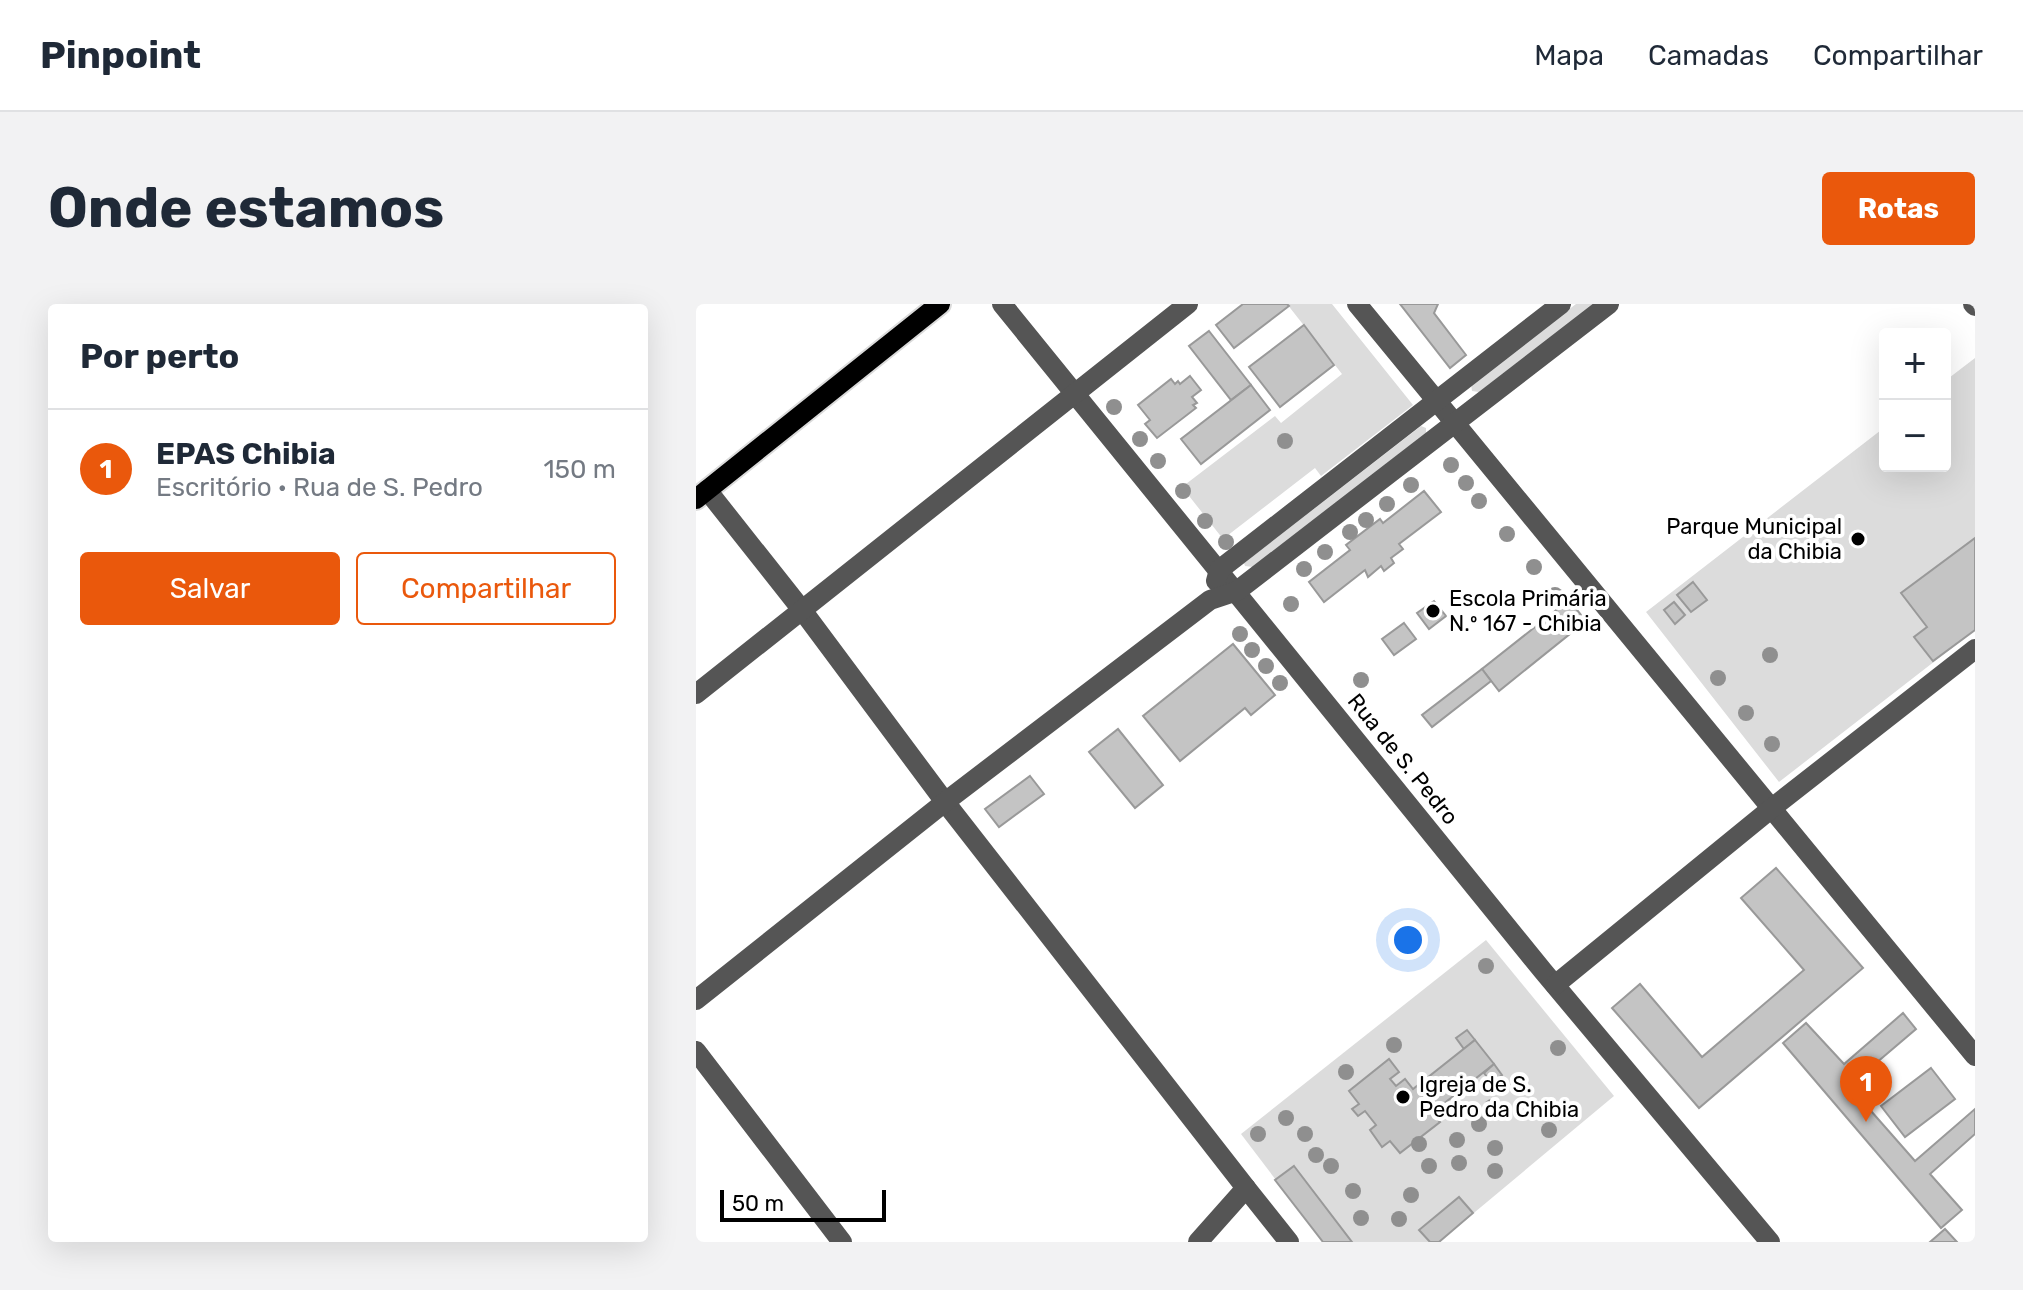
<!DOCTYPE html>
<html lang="pt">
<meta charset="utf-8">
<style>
body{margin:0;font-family:Rubik,sans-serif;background:#f2f2f3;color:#1f2937}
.controls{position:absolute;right:24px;top:24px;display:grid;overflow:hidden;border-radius:8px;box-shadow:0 8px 32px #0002}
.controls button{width:72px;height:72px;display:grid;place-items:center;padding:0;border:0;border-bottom:2px solid #e0e1e3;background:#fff;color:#1f2937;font:40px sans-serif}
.scale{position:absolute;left:24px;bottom:20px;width:166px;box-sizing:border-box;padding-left:8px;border:4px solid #000;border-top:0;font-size:22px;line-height:28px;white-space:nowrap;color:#000;-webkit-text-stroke:6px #fff;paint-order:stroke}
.you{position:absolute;left:712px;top:636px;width:28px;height:28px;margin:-20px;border:6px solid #fff;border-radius:50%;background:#1a73e8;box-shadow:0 0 0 12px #1a73e833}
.badge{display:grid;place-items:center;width:52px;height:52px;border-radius:50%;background:#ea580c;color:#fff;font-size:26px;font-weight:700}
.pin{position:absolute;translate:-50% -66px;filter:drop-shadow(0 2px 4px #0008)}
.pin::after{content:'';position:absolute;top:42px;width:28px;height:24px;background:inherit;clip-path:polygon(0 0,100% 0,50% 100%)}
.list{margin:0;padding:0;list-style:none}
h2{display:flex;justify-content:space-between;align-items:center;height:104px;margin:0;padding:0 32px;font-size:34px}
h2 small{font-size:26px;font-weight:400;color:#747a83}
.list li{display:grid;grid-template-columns:52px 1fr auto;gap:24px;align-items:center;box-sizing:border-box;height:120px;padding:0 32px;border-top:2px solid #e0e1e3}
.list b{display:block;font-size:30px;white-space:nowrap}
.list p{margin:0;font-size:26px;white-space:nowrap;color:#747a83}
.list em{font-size:26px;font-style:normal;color:#747a83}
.actions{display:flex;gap:16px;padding:24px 32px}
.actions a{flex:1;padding:18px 0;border:2px solid #ea580c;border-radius:8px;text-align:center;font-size:28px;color:#ea580c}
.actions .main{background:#ea580c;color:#fff}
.map{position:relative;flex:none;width:1279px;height:938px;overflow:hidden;border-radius:8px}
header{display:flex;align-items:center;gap:48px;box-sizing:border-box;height:112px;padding:0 40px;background:#fff;border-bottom:2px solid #e0e1e3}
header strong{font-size:38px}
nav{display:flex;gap:44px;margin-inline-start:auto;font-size:28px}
.intro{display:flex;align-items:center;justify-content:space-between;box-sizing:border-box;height:192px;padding:0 48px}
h1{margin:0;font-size:56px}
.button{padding:20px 36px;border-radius:8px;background:#ea580c;color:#fff;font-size:28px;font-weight:700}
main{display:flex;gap:48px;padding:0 48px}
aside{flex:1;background:#fff;border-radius:8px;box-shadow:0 8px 32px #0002}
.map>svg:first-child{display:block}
.green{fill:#dcdcdc}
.building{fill:#c4c4c4;stroke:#999;stroke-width:2}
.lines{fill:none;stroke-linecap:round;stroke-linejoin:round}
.major-casing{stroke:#dbdbdb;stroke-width:24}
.minor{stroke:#555;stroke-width:20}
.major{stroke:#000;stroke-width:20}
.tree{fill:#8f8f8f}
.poi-dot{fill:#000;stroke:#fff;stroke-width:3}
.labels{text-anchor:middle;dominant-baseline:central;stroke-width:8;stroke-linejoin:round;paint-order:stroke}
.poi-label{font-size:22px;fill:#000;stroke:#fff;text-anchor:start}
.street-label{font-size:22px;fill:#000;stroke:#fff}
</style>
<header>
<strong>Pinpoint</strong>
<nav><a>Mapa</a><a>Camadas</a><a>Compartilhar</a></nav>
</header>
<div class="intro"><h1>Onde estamos</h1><a class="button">Rotas</a></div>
<main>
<aside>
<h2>Por perto<small></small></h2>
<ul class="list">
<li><span class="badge">1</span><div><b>EPAS Chibia</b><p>Escritório · Rua de S. Pedro</p></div><em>150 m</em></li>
</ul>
<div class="actions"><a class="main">Salvar</a><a>Compartilhar</a></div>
</aside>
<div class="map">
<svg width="1279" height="938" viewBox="0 0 1279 938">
<rect width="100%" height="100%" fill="#fff"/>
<g class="green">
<path d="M591,0H636L717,101L625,172L619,164L527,235L486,183L579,112L585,119L646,70Z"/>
<path d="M880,0H898L783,88L776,87L775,80Z"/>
<path d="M1279,54V326L1083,478L950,308L1189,123V162H1249V77Z"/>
<path d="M725,122L730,124V129L557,263L549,262L548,259Z"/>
<path d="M790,636L918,792L743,938H627L545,830Z"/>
</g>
<g class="building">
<path d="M547,0H591L593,2L538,44L520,21Z"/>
<path d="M704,0H742L738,9L770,51L754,64Z"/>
<path d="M608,21L638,61L584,103L553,63Z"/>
<path d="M513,27L555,81L535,96L493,42Z"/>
<path d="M494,72L505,86L496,93L501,99L497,101L500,104L461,134L449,120L454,116L442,101L475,75L479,80L482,77L484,80Z"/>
<path d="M555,81L574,106L505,160L485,135Z"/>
<path d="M728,187L745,208L703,240L707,245L695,254L698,259L688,267L685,262L672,273L669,266L628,298L613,278L654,246L650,241L684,215L687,219Z"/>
<path d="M1279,234V326L1237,357L1218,333L1231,323L1205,289Z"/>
<path d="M997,278L1011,296L995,308L981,291Z"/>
<path d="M873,296L890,317L803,387L786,365Z"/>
<path d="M738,297L750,312L733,325L721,309Z"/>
<path d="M978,298L989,311L979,320L968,306Z"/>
<path d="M708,319L720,335L698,351L686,335Z"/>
<path d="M537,340L579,391L555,411L549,404L484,457L447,412Z"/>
<path d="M786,365L795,377L736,423L726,411Z"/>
<path d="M422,425L467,481L439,504L393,448Z"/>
<path d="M334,472L348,490L303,523L289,505Z"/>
<path d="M1080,564L1167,664L1003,804L916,704L944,680L1006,753L1108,666L1045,594Z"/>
<path d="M1207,709L1220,725L1153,782L1219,857L1279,805V830L1234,870L1266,906L1245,924L1087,739L1110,719L1148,760Z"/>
<path d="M771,726L779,736L768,745L760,734Z"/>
<path d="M779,736L798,760L736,809L744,818L704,849L694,837L686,843L674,826L680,821L669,807L662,812L656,805L663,800L653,787L693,755L703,768L694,775L700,782L709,775L717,785Z"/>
<path d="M798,760L806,771L796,779L788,769Z"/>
<path d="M1235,764L1259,795L1209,833L1185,802Z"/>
<path d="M598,862L656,938H627L579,876Z"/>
<path d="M763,893L777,909L743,938H734L723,926Z"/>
<path d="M1249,925L1261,938H1234Z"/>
</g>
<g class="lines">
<defs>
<path id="major" d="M0,195L244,0"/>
</defs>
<use href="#major" class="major-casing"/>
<g class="minor">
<path d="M306,0L847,667L1074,938"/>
<path d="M661,0L1279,752"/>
<path d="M1277,0L1279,2"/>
<path d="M11,186L106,306L249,498L550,884"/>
<path d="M520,277L523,266L865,0"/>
<path d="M0,390L492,0"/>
<path d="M859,681L1076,504L1279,345"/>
<path d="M0,696L249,498L514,296L541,287L913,0"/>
<path d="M0,747L146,938"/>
<path d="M502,938L550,884L593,938"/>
</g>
<use href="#major" class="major"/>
</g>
<g class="tree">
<circle cx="418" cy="103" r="8"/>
<circle cx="444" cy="135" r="8"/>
<circle cx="589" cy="137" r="8"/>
<circle cx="462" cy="157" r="8"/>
<circle cx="755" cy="161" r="8"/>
<circle cx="770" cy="179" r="8"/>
<circle cx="715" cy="181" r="8"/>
<circle cx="487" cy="187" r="8"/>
<circle cx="783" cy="197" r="8"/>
<circle cx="691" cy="200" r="8"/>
<circle cx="670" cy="216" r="8"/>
<circle cx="509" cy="217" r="8"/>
<circle cx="654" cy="228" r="8"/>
<circle cx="811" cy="230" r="8"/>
<circle cx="530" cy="238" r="8"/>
<circle cx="629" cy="248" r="8"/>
<circle cx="838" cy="263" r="8"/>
<circle cx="608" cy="265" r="8"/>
<circle cx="859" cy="291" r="8"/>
<circle cx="595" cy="300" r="8"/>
<circle cx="544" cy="330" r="8"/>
<circle cx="556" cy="346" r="8"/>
<circle cx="1074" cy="351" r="8"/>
<circle cx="570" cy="362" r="8"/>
<circle cx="1022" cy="374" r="8"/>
<circle cx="665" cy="376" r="8"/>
<circle cx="584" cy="379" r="8"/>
<circle cx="1050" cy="409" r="8"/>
<circle cx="1076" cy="440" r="8"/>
<circle cx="790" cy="662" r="8"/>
<circle cx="698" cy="741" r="8"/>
<circle cx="862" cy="744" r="8"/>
<circle cx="650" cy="768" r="8"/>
<circle cx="796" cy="803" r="8"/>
<circle cx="590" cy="814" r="8"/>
<circle cx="783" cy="820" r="8"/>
<circle cx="853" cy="826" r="8"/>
<circle cx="562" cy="830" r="8"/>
<circle cx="609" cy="830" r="8"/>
<circle cx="761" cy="836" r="8"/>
<circle cx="723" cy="840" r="8"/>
<circle cx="799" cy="844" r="8"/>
<circle cx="620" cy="851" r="8"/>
<circle cx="763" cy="859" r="8"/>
<circle cx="635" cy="862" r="8"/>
<circle cx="733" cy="862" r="8"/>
<circle cx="799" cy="867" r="8"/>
<circle cx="657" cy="887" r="8"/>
<circle cx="715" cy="891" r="8"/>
<circle cx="665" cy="914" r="8"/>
<circle cx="703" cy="915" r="8"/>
</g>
<g class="poi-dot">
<circle cx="1162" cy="235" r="8"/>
<circle cx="737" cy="307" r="8"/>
<circle cx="707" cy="793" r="8"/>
</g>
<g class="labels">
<g class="poi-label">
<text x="1146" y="222" text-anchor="end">Parque Municipal<tspan x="1146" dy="25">da Chibia</tspan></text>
<text x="753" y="294">Escola Primária<tspan x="753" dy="25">N.º 167 - Chibia</tspan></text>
<text x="723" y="780">Igreja de S.<tspan x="723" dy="25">Pedro da Chibia</tspan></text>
</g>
<g class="street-label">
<text transform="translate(707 455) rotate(51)">Rua de S. Pedro</text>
</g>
</g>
</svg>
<div class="controls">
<button>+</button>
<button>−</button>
</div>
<div class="scale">50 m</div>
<div class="you"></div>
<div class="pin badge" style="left:1170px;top:818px">1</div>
</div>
</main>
